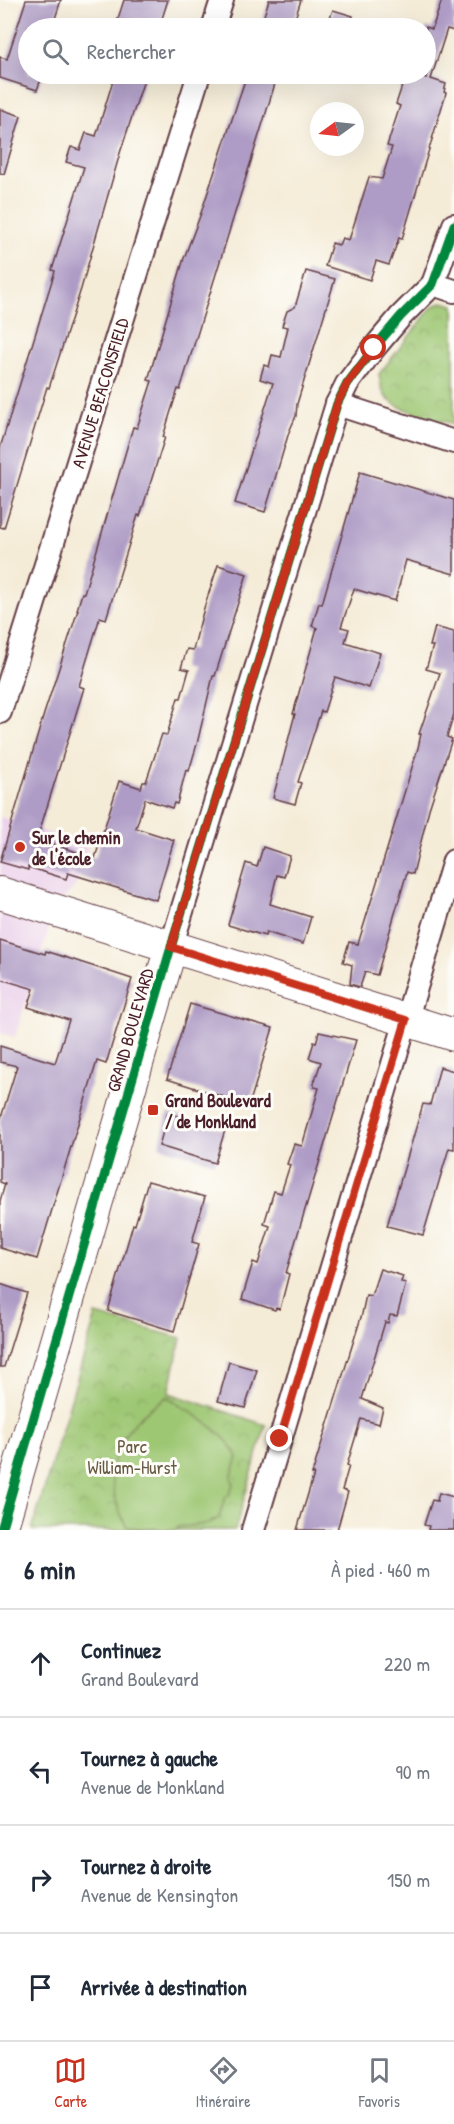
<!DOCTYPE html>
<html lang="fr">
<meta charset="utf-8">
<style>
body{margin:0;font-family:"Patrick Hand",sans-serif;background:#f6f6f7;color:#1f2937}
.compass{position:absolute;left:310px;top:102px;width:54px;height:54px;border-radius:50%;background:#fff;box-shadow:0 6px 24px #0002;rotate:255deg}
.stop{position:absolute;width:18px;height:18px;margin:-14px;border:4px solid #c8321e;border-radius:50%;background:#fff}
.stop.end{background:#c8321e;border-color:#fff;box-shadow:0 2px 6px #0008}
.list{margin:0;padding:0;list-style:none}
h2{display:flex;justify-content:space-between;align-items:center;height:78px;margin:0;padding:0 24px;font-size:26px}
h2 small{font-size:20px;font-weight:400;color:#747a83}
.list li{display:grid;grid-template-columns:39px 1fr auto;gap:18px;align-items:center;box-sizing:border-box;height:108px;padding:0 24px;border-top:2px solid #e0e1e3}
.list b{display:block;font-size:22px;white-space:nowrap}
.list p{margin:0;font-size:20px;white-space:nowrap;color:#747a83}
.list em{font-size:20px;font-style:normal;color:#747a83}
.icon{flex:none;width:33px;height:33px;fill:none;stroke:currentColor;stroke-width:2;stroke-linecap:round;stroke-linejoin:round}
.map{position:relative;flex:none;width:454px;height:1530px;overflow:hidden}
.search{position:absolute;background:#fff;box-shadow:0 6px 24px #0002;left:18px;right:18px;top:18px;height:66px;display:flex;align-items:center;gap:15px;box-sizing:border-box;padding:0 21px;border-radius:33px;color:#747a83;font-size:22px}
.sheet{height:510px;background:#fff}
nav{display:flex;justify-content:space-around;align-items:center;box-sizing:border-box;height:84px;border-top:2px solid #e0e1e3;background:#fff;font-size:16px;color:#747a83}
nav a{display:grid;justify-items:center;gap:3px}
nav .on{color:#c8321e}
.map>svg:first-child{display:block}
.built{fill:#ebd1eb}
.park{fill:url(#park-crowns);stroke:#74734f;stroke-width:1.5}
.pitch{fill:#9ec773;stroke:#74734f;stroke-width:1.5}
.building{fill:#af9cc6}
.lines{fill:none;stroke-linecap:round;stroke-linejoin:round}
.street-casing{stroke:#643e45;stroke-width:26}
.secondary-casing{stroke:#643e45;stroke-width:34}
.street{stroke:#fff;stroke-width:22}
.secondary{stroke:#fff;stroke-width:32}
.cycleway-casing{stroke:#fdfcf7;stroke-width:13}
.cycleway{stroke:#00873e;stroke-width:9}
.route{stroke:#c8321e;stroke-width:8}
.poi-dot{fill:#c8321e;stroke:#fdfcf7;stroke-width:2}
.labels{text-anchor:middle;dominant-baseline:central;stroke-width:6;stroke-linejoin:round;paint-order:stroke}
.street-label{font-size:18px;fill:#4a1f2b;stroke:#fdfcf7}
.poi-label{font-size:18px;font-weight:bold;fill:#4a1f2b;stroke:#fdfcf7;text-anchor:start}
.park-label{font-size:18px;fill:#675a44;stroke:#fdfcf7}
</style>
<div class="map">
<svg width="454" height="1530" viewBox="0 0 454 1530">
<defs>
<pattern id="park-crowns" width="20" height="18" patternUnits="userSpaceOnUse" patternTransform="scale(1.5)"><rect width="20" height="18" fill="#9ec773"/><path d="M2 6a3 3 0 1 1 6 0M12 15a3 3 0 1 1 6 0" fill="none" stroke="#8aaa64"/></pattern>
</defs>
<rect width="100%" height="100%" fill="#fdfcf7"/>
<filter id="ink" filterUnits="userSpaceOnUse"><feTurbulence type="fractalNoise" baseFrequency=".0167" numOctaves="2"/><feDisplacementMap in="SourceGraphic" scale="12" xChannelSelector="R" yChannelSelector="G"/><feConvolveMatrix kernelMatrix="1 2 1 2 8 2 1 2 1" color-interpolation-filters="sRGB"/></filter>
<filter id="wash" filterUnits="userSpaceOnUse"><feTurbulence type="fractalNoise" baseFrequency=".008" numOctaves="4" result="noise"/><feDisplacementMap in="SourceGraphic" scale="24" xChannelSelector="R" yChannelSelector="G"/><feGaussianBlur stdDeviation="1.35" result="paint"/><feColorMatrix in="noise" values="0 0 0 0 0 0 0 0 0 0 0 0 0 0 0 0 0 1.4 0 .05"/><feComposite in="paint" operator="in"/></filter>
<g filter="url(#wash)">
<rect width="100%" height="100%" fill="#f5ecd8"/>
<path class="built" d="M0,817L88,846L76,885L55,909L15,1037L0,1033Z"/>
<g class="park">
<path d="M442,302L454,305V424C437,419 397,411 386,397C381,391 380,382 379,374L433,306Z"/>
<path d="M96,1315L181,1338L169,1393L266,1425L235,1530H32Z"/>
</g>
<path class="pitch" d="M167,1397C192,1413 224,1430 238,1457L231,1478L234,1483L229,1495L225,1497L219,1518L207,1524L178,1527L177,1530L127,1527C97,1471 115,1428 167,1397Z"/>
<g id="blocks">
<g class="building">
<path d="M26,0H61L52,28H28V74H43L37,90L0,78V57L7,59Z"/>
<path d="M124,0H168L159,28H115Z"/>
<path d="M269,0H301L292,28H260Z"/>
<path d="M442,0H454V31L447,29L431,79L446,84L444,92L446,93L402,239L399,238L389,265L376,261L370,280L325,266L332,243L339,245L342,238L349,240L369,177L382,179L392,147L387,146L400,106L396,104L406,74L426,78V27L432,29Z"/>
<path d="M333,10L353,16L349,28H326Z"/>
<path d="M115,74H146L120,153L81,289L49,388L47,387L4,528L0,527V448L55,271L52,270L84,167L66,162L71,147L80,150L86,133L96,136Z"/>
<path d="M247,74H278L180,390L178,389L170,414L163,437H165L140,516L138,515L106,619L100,617L92,643L79,686L84,688L37,839L95,858L119,781L141,788L143,782H146L162,734L167,735L178,698H181L189,670L181,668L187,649L193,650L204,608L218,565L247,574L215,676H213L197,744L189,771L186,770L177,804L174,803L172,808L145,799L136,828L174,840L156,900L68,873L66,879L28,867V870L0,862L44,714L78,610H77L82,593H84L91,570L133,427L137,428L144,406L152,381L148,380L184,258L200,216Z"/>
<path d="M0,109L21,116L4,174L0,173Z"/>
<path d="M306,271L335,279L297,404L296,416L289,432L265,512L235,503L273,383L260,379L264,365L269,367L272,355L281,357L288,327L282,326L287,311L295,307Z"/>
<path d="M360,472L454,500V574L406,560L395,601L354,589L341,627L349,629L345,642L380,653L369,688L335,677L324,712L321,711L298,782L301,783L295,804L273,798L295,714H293L317,628L312,626L319,603L322,604Z"/>
<path d="M435,627L454,632V714L447,737L452,739L429,809L413,874L407,872L377,975L365,972L360,987L350,984L352,965L343,962L349,942L358,944L418,748L421,734H419L440,673L426,669L433,646H430Z"/>
<path d="M263,847L290,856L284,877L277,875L270,904L311,917L303,944L266,932L265,936L228,925L246,863L257,867Z"/>
<path d="M0,940L45,954L46,951L132,979L106,1064L97,1061L37,1259L0,1248V1201L5,1184L0,1182V1121L17,1066L0,1062V1046L55,1063L69,1020L28,1007L34,989L0,979Z"/>
<path d="M190,1004L273,1028L249,1105L167,1079Z"/>
<path d="M319,1032L356,1040L286,1273L289,1274L280,1309L276,1308L275,1310L242,1299L253,1262L258,1264L270,1226L264,1224L274,1191L281,1193L290,1165L287,1164L294,1144L302,1146L319,1088L314,1087V1083L321,1062L309,1058L314,1042L316,1043Z"/>
<path d="M440,1067L454,1071V1149L449,1148L423,1235L387,1226L423,1104L430,1105Z"/>
<path d="M168,1113L225,1130L215,1163L159,1146Z"/>
<path d="M148,1181L205,1197L192,1242L199,1244L174,1331L108,1311L133,1224L135,1225Z"/>
<path d="M380,1269L403,1276L401,1282L406,1283L397,1316L390,1315L388,1323L385,1322L362,1399L383,1408L379,1424L361,1419L347,1465L349,1466L342,1490L348,1492L337,1530H297L314,1474H312L362,1314L366,1295L371,1296Z"/>
<path d="M0,1284L27,1293L4,1367H0Z"/>
<path d="M229,1362L257,1370L245,1408L218,1401Z"/>
<path d="M439,1493L454,1497V1530H428L429,1526L424,1525L432,1500L437,1501Z"/>
</g>
</g>
</g>
<g filter="url(#ink)">
<use href="#blocks" fill-opacity="0" stroke="#643e45" stroke-width="1.5"/>
<g class="lines">
<defs>
<g id="street">
<path d="M213,28L222,0"/>
<path d="M433,284L454,291"/>
<path d="M337,404L454,442"/>
<path d="M0,712L199,74"/>
<path d="M171,947L337,404L347,384L374,348L401,316L433,284L454,225"/>
<path d="M253,1530L454,861"/>
</g>
<g id="secondary">
<path d="M0,893L454,1035"/>
<path d="M1,1530L171,947"/>
</g>
</defs>
<use href="#street" class="street-casing"/>
<use href="#secondary" class="secondary-casing"/>
<use href="#street" class="street"/>
<use href="#secondary" class="secondary"/>
<defs>
<path id="cycleway" d="M1,1530L171,947L337,404L347,384L374,348L401,316L433,284L454,225"/>
</defs>
<use href="#cycleway" class="cycleway-casing"/>
<use href="#cycleway" class="cycleway"/>
</g>
</g>
<g class="lines" filter="url(#ink)">
<path class="route" d="M280,1439L406,1020L171,947L337,404L347,384L374,348"/>
</g>
<g class="poi-dot">
<circle cx="20" cy="847" r="6"/>
<rect x="147" y="1104" width="12" height="12" rx="3"/>
</g>
<g class="labels">
<g class="street-label">
<text transform="translate(100 393) rotate(-73)">AVENUE BEACONSFIELD</text>
<text transform="translate(130 1030) rotate(-74)">GRAND BOULEVARD</text>
</g>
<g class="poi-label">
<text x="32" y="837">Sur le chemin<tspan x="32" dy="21">de l'école</tspan></text>
<text x="165" y="1100">Grand Boulevard<tspan x="165" dy="21">/ de Monkland</tspan></text>
</g>
<g class="park-label">
<text x="132" y="1446">Parc<tspan x="132" dy="21">William-Hurst</tspan></text>
</g>
</g>
</svg>
<svg class="compass" viewBox="-18 -18 36 36"><path d="M0-13l5 13h-10z" fill="#e53935"/><path d="M0 13l5-13h-10z" fill="#747a83"/></svg>
<div class="stop" style="left:374px;top:348px"></div>
<div class="stop end" style="left:280px;top:1439px"></div>
<div class="search"><svg class="icon" aria-label="search" viewBox="0 0 24 24"><circle cx="10" cy="10" r="6"/><path d="M15 15l6 6"/></svg>Rechercher</div>
</div>
<section class="sheet">
<h2>6 min<small>À pied · 460 m</small></h2>
<ul class="list">
<li><svg class="icon" aria-label="ahead" viewBox="0 0 24 24"><path d="M12 20V5M6 11l6-6 6 6"/></svg><div><b>Continuez</b><p>Grand Boulevard</p></div><em>220 m</em></li>
<li><svg class="icon" aria-label="left" viewBox="0 0 24 24"><path d="M17 20v-9H6M10 6l-5 5 5 5"/></svg><div><b>Tournez à gauche</b><p>Avenue de Monkland</p></div><em>90 m</em></li>
<li><svg class="icon" aria-label="right" viewBox="0 0 24 24"><path d="M7 20v-9h11M14 6l5 5-5 5"/></svg><div><b>Tournez à droite</b><p>Avenue de Kensington</p></div><em>150 m</em></li>
<li><svg class="icon" aria-label="arrive" viewBox="0 0 24 24"><path d="M6 21V4h12l-3 4 3 4H6"/></svg><div><b>Arrivée à destination</b></div></li>
</ul>
</section>
<nav>
<a class="on"><svg class="icon" aria-label="map" viewBox="0 0 24 24"><path d="M3 6l6-2 6 2 6-2v14l-6 2-6-2-6 2zM9 4v14M15 6v14"/></svg>Carte</a>
<a><svg class="icon" aria-label="directions" viewBox="0 0 24 24"><path d="M12 3l9 9-9 9-9-9zM9 14v-3h6M13 9l2 2-2 2"/></svg>Itinéraire</a>
<a><svg class="icon" aria-label="saved" viewBox="0 0 24 24"><path d="M7 4h10v16l-5-4-5 4z"/></svg>Favoris</a>
</nav>
